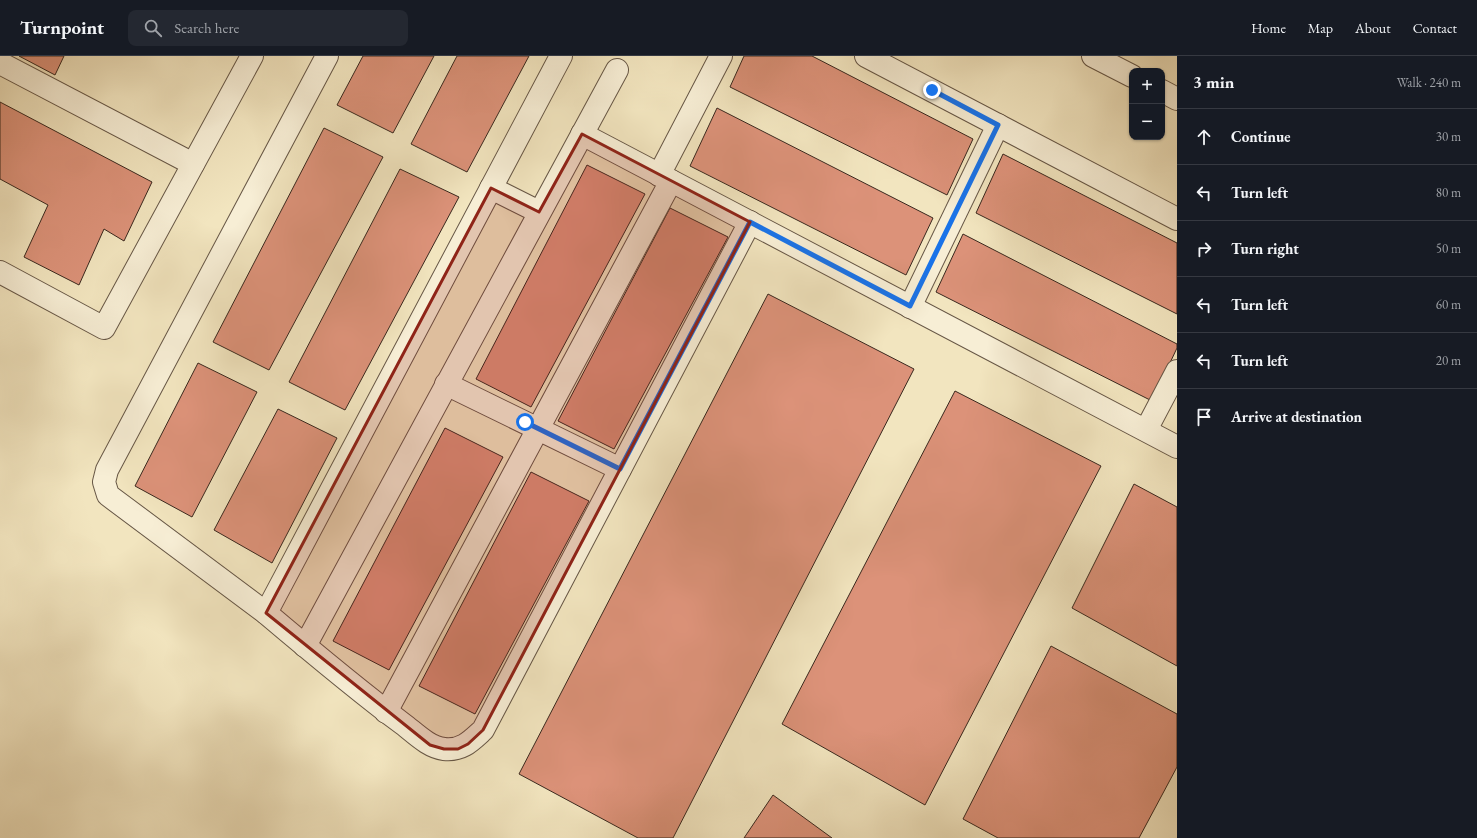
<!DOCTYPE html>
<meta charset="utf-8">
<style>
body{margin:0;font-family:"EB Garamond",serif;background:#242831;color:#f1f3f6}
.controls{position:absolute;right:12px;top:12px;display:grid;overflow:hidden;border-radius:8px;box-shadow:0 1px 3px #0004}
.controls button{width:36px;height:36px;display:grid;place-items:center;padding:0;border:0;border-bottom:1px solid #363941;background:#171b24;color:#f1f3f6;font:20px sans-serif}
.stop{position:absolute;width:12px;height:12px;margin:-9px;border:3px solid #1a73e8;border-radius:50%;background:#fff}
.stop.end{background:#1a73e8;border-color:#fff;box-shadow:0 1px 4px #0008}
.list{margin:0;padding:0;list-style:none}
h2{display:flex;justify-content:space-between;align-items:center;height:52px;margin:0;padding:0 16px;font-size:17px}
h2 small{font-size:13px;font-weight:400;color:#9ea1a6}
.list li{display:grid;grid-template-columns:26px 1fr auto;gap:12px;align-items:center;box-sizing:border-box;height:56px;padding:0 16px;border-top:1px solid #363941}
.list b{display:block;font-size:15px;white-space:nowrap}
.list em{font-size:13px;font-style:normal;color:#9ea1a6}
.icon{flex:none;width:22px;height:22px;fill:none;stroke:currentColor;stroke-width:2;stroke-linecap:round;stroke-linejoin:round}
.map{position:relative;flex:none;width:1177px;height:782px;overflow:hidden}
header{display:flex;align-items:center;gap:24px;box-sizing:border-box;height:56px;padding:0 20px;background:#171b24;border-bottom:1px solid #363941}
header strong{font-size:19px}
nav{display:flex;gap:22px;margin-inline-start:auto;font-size:14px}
.search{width:280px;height:36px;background:#242831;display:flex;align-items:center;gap:10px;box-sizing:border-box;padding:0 14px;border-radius:8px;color:#9ea1a6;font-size:15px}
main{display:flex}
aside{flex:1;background:#171b24}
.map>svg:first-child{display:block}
.building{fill:#dc9279;stroke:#39281e}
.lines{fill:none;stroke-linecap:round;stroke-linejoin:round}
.minor-casing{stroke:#675746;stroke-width:24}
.minor{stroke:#f7eed5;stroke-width:22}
.route{stroke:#1a73e8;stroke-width:5}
.marked{fill:#8f2418;fill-opacity:0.2;stroke:#8f2418;stroke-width:3;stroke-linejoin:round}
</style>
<header>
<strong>Turnpoint</strong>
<div class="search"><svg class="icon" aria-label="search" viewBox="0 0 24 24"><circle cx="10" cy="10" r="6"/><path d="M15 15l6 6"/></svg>Search here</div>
<nav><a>Home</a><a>Map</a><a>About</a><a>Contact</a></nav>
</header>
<main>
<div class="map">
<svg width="1177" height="782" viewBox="0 0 1177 782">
<rect width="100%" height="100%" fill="#f2e5bf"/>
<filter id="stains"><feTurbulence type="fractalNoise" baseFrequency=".005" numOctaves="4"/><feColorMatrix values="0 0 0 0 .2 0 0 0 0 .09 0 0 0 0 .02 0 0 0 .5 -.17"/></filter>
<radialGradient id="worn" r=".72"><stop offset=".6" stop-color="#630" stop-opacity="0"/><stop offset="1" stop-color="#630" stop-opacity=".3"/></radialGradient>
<g class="building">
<path d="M19,0H64L55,19Z"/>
<path d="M363,0H434L393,77L337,49Z"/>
<path d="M457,0H529L467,116L411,88Z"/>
<path d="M744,0H812L973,83L947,139L730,31Z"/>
<path d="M0,46L152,126L124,185L104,173L79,229L24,201L48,149L0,123Z"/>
<path d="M717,52L933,162L906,219L690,110Z"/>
<path d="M324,72L383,101L269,314L213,286Z"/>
<path d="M1003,98L1177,187V258L976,157Z"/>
<path d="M587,109L645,138L531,351L476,323Z"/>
<path d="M400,113L459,141L345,354L289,326Z"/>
<path d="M670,152L728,181L614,393L558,365Z"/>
<path d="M963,178L1177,288V292L1152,345L936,236Z"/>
<path d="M768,238L914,313L673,782H638L519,718Z"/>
<path d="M198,307L257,336L192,461L135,430Z"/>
<path d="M955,335L1101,410L925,749L782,668Z"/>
<path d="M278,353L337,382L272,507L214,474Z"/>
<path d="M445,372L503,401L389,614L333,585Z"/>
<path d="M531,416L589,445L475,658L419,630Z"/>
<path d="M1134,428L1177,451V610L1072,552Z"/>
<path d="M1051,590L1177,658V711L1139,782H998L963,763Z"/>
<path d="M773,739L832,782H744Z"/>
</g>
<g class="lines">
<defs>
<g id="minor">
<path d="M327,0L107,414L104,426L108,439L266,557L561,0"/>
<path d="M866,0L1177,163"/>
<path d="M1093,0L1132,20"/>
<path d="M0,7L193,108"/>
<path d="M1162,35L1177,43"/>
<path d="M582,78L1177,391"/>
<path d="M659,119L721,0"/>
<path d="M491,132L539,156"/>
<path d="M0,216L104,272L252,0"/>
<path d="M910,251L998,69"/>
<path d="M446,328L620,413"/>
<path d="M1146,374L1177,315"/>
<path d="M266,557C311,595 356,633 403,668C415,677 428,691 444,693C462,695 471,685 483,674L750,166"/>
<path d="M305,590L617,14"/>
<path d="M386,656L671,125"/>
</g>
</defs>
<use href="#minor" class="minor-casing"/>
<use href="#minor" class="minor"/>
</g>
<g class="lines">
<path class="route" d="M525,366L620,413L750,166L910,250L998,69L932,34"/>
</g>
<path class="marked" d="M582,78L750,166L483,674L468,688L458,693H444L430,689L266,557L491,132L539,156Z"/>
<rect width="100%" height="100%" filter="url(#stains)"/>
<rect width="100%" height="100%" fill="url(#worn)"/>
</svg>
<div class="controls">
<button>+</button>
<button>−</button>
</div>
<div class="stop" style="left:525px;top:366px"></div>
<div class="stop end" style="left:932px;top:34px"></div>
</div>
<aside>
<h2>3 min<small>Walk · 240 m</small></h2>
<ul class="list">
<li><svg class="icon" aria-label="ahead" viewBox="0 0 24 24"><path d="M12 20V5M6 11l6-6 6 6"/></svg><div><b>Continue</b></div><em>30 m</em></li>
<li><svg class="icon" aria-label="left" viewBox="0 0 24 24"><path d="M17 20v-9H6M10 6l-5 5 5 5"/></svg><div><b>Turn left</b></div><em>80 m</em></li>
<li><svg class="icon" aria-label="right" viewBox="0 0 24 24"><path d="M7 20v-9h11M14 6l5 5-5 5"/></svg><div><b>Turn right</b></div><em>50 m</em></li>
<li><svg class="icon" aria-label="left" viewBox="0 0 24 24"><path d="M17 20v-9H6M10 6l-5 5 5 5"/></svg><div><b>Turn left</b></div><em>60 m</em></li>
<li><svg class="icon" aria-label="left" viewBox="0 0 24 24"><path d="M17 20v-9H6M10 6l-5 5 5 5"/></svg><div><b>Turn left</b></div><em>20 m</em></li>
<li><svg class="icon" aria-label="arrive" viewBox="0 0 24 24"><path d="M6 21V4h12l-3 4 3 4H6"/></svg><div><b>Arrive at destination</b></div></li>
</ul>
</aside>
</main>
